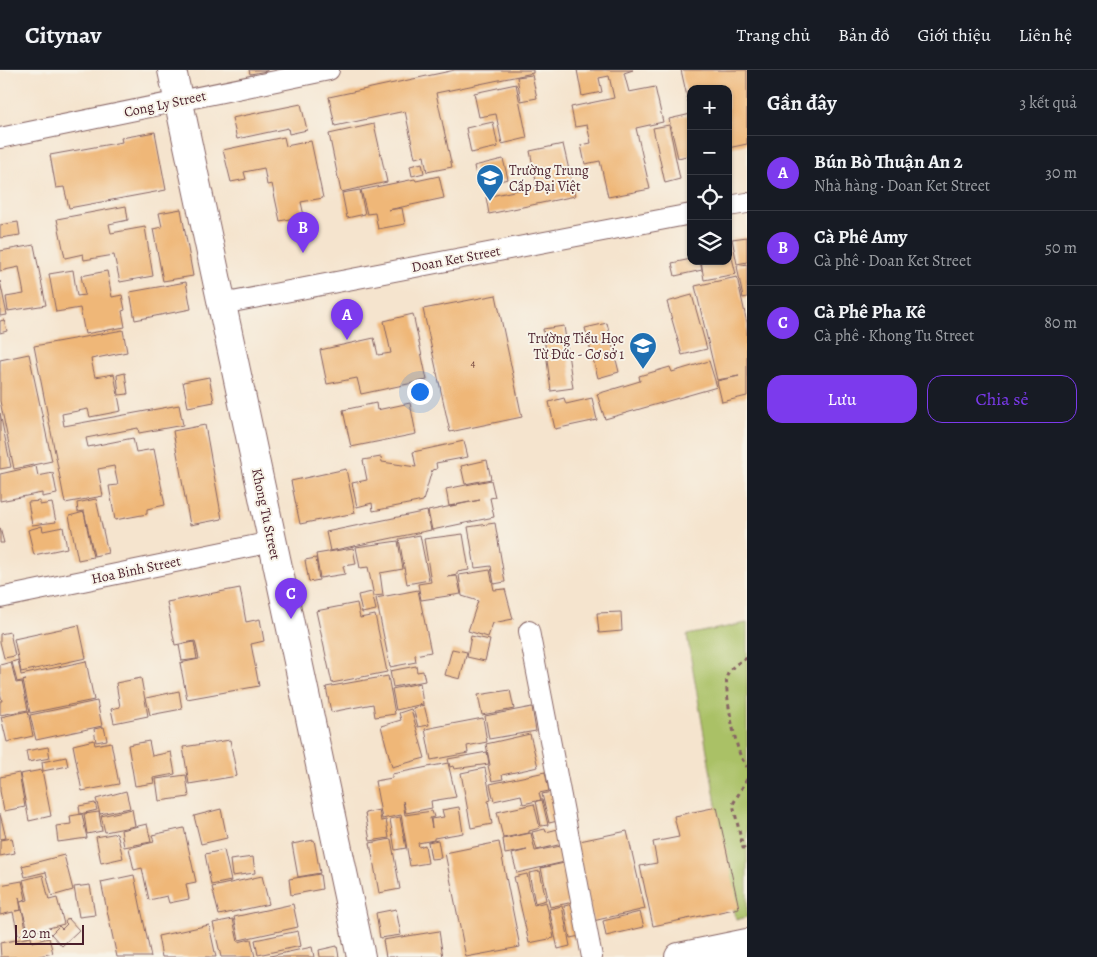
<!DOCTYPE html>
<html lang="vi">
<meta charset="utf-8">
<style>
body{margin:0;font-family:Alegreya,serif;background:#242831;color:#f1f3f6}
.controls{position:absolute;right:15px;top:15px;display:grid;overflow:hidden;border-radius:10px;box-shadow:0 1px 4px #0004}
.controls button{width:45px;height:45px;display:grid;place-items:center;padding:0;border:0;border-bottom:1px solid #363941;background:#171b24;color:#f1f3f6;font:25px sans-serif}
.scale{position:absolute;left:15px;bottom:12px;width:69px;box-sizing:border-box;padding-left:5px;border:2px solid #4a1f2b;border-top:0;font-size:14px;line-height:18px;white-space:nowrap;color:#4a1f2b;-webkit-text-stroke:4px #f7f3e8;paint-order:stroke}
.you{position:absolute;left:419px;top:321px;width:18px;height:18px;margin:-12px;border:4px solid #fff;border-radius:50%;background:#1a73e8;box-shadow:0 0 0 8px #1a73e833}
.badge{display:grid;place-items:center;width:32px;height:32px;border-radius:50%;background:#7c3aed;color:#fff;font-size:16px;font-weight:700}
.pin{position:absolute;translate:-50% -41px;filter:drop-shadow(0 1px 2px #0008)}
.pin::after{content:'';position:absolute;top:26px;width:18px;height:15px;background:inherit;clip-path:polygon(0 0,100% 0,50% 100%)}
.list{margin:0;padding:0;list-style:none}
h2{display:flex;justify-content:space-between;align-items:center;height:65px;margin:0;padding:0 20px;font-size:21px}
h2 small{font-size:16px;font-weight:400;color:#9ea1a6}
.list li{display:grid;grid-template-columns:32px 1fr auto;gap:15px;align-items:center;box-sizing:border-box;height:75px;padding:0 20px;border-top:1px solid #363941}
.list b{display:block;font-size:19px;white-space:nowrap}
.list p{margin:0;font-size:16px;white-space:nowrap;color:#9ea1a6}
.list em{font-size:16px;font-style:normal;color:#9ea1a6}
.actions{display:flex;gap:10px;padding:15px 20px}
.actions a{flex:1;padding:11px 0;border:1px solid #7c3aed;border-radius:15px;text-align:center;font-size:18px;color:#7c3aed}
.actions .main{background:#7c3aed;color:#fff}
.icon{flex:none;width:28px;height:28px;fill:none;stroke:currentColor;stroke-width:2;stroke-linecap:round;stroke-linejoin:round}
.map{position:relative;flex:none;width:747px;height:887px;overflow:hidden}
header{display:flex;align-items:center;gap:30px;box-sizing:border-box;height:70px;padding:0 25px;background:#171b24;border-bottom:1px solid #363941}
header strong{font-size:24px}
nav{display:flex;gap:28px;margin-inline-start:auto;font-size:18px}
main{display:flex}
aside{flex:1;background:#171b24}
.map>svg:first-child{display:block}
.green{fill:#aac166;stroke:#7a7048}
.building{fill:#efb778}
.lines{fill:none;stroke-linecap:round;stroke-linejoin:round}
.street-casing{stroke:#866464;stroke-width:22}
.secondary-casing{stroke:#866464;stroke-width:30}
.path{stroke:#866464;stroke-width:3;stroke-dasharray:4 4;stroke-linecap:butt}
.street{stroke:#fff;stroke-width:20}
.secondary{stroke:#fff;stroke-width:28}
.labels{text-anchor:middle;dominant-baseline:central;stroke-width:4;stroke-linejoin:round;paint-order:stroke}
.number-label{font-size:11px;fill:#73453e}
.street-label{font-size:14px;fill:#4a1f2b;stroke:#f7f3e8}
.poi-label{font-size:14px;fill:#4a1f2b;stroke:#f7f3e8;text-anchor:start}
</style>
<header>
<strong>Citynav</strong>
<nav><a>Trang chủ</a><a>Bản đồ</a><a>Giới thiệu</a><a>Liên hệ</a></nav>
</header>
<main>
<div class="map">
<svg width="747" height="887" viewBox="0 0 747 887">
<rect width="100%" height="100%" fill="#f7f3e8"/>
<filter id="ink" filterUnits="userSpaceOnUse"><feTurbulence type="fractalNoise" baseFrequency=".02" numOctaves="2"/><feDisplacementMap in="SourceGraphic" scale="10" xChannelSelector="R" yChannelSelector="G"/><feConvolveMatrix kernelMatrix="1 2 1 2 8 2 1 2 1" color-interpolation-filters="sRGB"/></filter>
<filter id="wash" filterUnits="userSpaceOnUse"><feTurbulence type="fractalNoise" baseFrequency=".0096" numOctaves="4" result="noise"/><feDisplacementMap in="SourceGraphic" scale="20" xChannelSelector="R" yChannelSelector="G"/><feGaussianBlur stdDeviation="1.12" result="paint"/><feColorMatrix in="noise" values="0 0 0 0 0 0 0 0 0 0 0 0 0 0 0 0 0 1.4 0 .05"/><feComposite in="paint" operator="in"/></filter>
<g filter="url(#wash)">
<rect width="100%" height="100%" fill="#f5e4ce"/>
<path class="green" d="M747,553V847L736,850L687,565Z"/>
<g id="blocks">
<g class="building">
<path d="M249,0H267V1L250,4Z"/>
<path d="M455,0H533V3L436,23L452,97L427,102L424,86L415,88L405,41L335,56L329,27Z"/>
<path d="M577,0H633L624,3L629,22L655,17L663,52L636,58L650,119L608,127L600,91L585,94L581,75L591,73L587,55L575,57L571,37L614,28L609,6L599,8L602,22L582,26Z"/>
<path d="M681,0H747V74L728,78V19H691L690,40Z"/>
<path d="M532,5L537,28L521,31L517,7Z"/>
<path d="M516,14L527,68L502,74L496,44L479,47L474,23Z"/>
<path d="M301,34L307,60L289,64L288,58L237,69L232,48Z"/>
<path d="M691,44V85L678,88L669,49Z"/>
<path d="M493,52L498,77L471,83L466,58Z"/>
<path d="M374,54L387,112L341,122L329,64Z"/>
<path d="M669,55L680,109L665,113L653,58Z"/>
<path d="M155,62L166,120L69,138L64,117L56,118L50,85L122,72L121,68Z"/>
<path d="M284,67L286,76L311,71L323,128L301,132L304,146L280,151L272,114L267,115L264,98L244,102L246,109L231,112L223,80Z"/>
<path d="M563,74L575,126L489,144L486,127L537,116L530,81Z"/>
<path d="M503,89L508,109L478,116L474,96Z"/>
<path d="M422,93L424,103L412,106L410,96Z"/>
<path d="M439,106L444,128L388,140L402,138L405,154L378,159L375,143L367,144L361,120L415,109L416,111Z"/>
<path d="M360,120L365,144L347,148L342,123Z"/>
<path d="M126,136L128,150L109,154L111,163L145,157L153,206L120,212L114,185L84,190L83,184L65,188L57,149Z"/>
<path d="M181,139L193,206L163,211L153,159L162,157L159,143Z"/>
<path d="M18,152L20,165L0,168V155Z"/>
<path d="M747,167V192L737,194L732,169Z"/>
<path d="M728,172L736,204L704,210L701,191H728Z"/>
<path d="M34,175L46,235L8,241L6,227L24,224L19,197L0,201V181Z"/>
<path d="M691,189V191H700L702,200L675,206L672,193Z"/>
<path d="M747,194V227L743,228L737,196Z"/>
<path d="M73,200L77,226L85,225L81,206L107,201L112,227L122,225L125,240L122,241L125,257L85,264L80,238L56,242L49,204Z"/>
<path d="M737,207L747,253V326L722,332L717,311L739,306L717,310L695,216Z"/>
<path d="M0,211L7,245L0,246Z"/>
<path d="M186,212L191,239L135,250L130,222Z"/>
<path d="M496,225L522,347L450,362L423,239Z"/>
<path d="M692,225L707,279L682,285L667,232Z"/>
<path d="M413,244L427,310L361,324L357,308L327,314L320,280L374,268L378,285L391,283L384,251Z"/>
<path d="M4,250L7,261L0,263V251Z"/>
<path d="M607,253L619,302L598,308L585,258Z"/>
<path d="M564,256L573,318L551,321L543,259Z"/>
<path d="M123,260L127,282L91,289L95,307L114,304L121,341L90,347L88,339L62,344L64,356L179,335L183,355L139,363L138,358L86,368L88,377L133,368L136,382L154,379L165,435L147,439V444L115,450L109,416L118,415L114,396L98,399L103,426L65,433L34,276Z"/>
<path d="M29,284L52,391L14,399L0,331V290Z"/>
<path d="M709,291L717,317L605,349L597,324L640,311L639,306L670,297L672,302Z"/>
<path d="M125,303L128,324L119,325L117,305Z"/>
<path d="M209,307L214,332L188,337L183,312Z"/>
<path d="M564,328L566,334L592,328L597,350L555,359L549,332Z"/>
<path d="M376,333L377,340L410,333L416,364L351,377L343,340Z"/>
<path d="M0,343L11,397L0,399Z"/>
<path d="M205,355L222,449L190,455L173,361Z"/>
<path d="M464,371L468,387L436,393L437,399L432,400L423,431L373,441L372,433L357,437L352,413L367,410L363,390L381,387L382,392L416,397L413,382Z"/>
<path d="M487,390L491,409L465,414L461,396Z"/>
<path d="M36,396L38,406L53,403L57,424L42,427V423L0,431V404Z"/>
<path d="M346,399L355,443L300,454L291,411Z"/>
<path d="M491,410L495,427L490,428L494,447L432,460L428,441L480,430L449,436L446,419Z"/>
<path d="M96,429L108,483L94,486L84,441L78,442L77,433Z"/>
<path d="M40,431V435L52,433L56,452L32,455L28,432Z"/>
<path d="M427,441L431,460L330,481L326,462Z"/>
<path d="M84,442L93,487L78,490L69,446Z"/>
<path d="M495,453L505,512L494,514L491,496L475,498L468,457Z"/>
<path d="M42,456L43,461L63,457L67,478L34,485L28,460Z"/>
<path d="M0,458L4,473H0Z"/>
<path d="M463,464L469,500L457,502V505L447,507L457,506L461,524L421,530L418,514L431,512L424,469Z"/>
<path d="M420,465L429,510L407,514L399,469Z"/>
<path d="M398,471L403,499L380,503L383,525L374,526L368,497L360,498L356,477Z"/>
<path d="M353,478L356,494L343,496L345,504L320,508L316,484Z"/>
<path d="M316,488L319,510L309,512L305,490Z"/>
<path d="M490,500L494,520L505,519L513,549L493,553L488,567L468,561L478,531L462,526L459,505Z"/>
<path d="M240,518L246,552L260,549L264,571L251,574L259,616L187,629L180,593L199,589L195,571L175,575L167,532Z"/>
<path d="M418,520L431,582L415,585L416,592L390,597L376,528Z"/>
<path d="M372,522L376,540L362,543L358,525Z"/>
<path d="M357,533L360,548L375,545L387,602L332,613L316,541Z"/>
<path d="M621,542L622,561L599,563L597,543Z"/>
<path d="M79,555L86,588L21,602L14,569Z"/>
<path d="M10,562L15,586L4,588L0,572V564Z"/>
<path d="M471,566L490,570L485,591L467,587Z"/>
<path d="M194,572L197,589L182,591L179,575Z"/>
<path d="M452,579L467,582L460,609L445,605Z"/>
<path d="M18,590L21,605L86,591L94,630L30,643L23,611L26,610L17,612L12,592Z"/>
<path d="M11,592L16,613L22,612L28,640L0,645V631H2L0,622V595Z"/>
<path d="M416,596L417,602L423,601L425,611L393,617L390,601Z"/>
<path d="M388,606L395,644L375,647L373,634L331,642L326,617Z"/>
<path d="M141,608L148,646L114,653L111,639L120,637L116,613Z"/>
<path d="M420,613L423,634L396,640L392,619Z"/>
<path d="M510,620L514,639L482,645L478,625Z"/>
<path d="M179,621L182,639L150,645L146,628Z"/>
<path d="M97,631L102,656L36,670L30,645Z"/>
<path d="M424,635L429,655L418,657L413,638Z"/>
<path d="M532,637L536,661L489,669L485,646Z"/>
<path d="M411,639L425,688L392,697L381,656L401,650L399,643Z"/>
<path d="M28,641L33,666L7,672L1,647Z"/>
<path d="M483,648L487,672L467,676L468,683L431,690L425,659Z"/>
<path d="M104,657L107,670L96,672L94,659Z"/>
<path d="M530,664L538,697L502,705L503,709L492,711L488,696L490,695L486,674Z"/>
<path d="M94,670L95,675L111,672L119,714L82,721L73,675Z"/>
<path d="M230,670L237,706L189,714L183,677Z"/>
<path d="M149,671L152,686L171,682L175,704L153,708L154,713L135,716L128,675Z"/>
<path d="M48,677L50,688L28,692L26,681Z"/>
<path d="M487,682L489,694L454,699L453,696L450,697L448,689Z"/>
<path d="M66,687L68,696L43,701L42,692Z"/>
<path d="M448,693L456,727L431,731L432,738L406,743L403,731L405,745L432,741L434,747L430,748L432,758L431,749L444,747L442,740L459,737L463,763L434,768V770L418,773L419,777L425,775L428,793L410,796L401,745L382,749L375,711L392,708V704Z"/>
<path d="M485,698L491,730L488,731L492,754L471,758L461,703Z"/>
<path d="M42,700L51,746L29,751L20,704Z"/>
<path d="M545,702L549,721L539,723L541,730L523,734L521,725L494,731L490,714Z"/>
<path d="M19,703L25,737L4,741L0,721V707Z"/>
<path d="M186,705L189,727L159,731L156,709Z"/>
<path d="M126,721L130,738L100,744L96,729Z"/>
<path d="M556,721L562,750L549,753L542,724Z"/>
<path d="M542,730L548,755L541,756L536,731Z"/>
<path d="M95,733L97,740L80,744L79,736Z"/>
<path d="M534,734L540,758L529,761V763L503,768L497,742Z"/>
<path d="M717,737L739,838L653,856L640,796L657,793L653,772L679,767L674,746Z"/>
<path d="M132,739L135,756L105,762L101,746Z"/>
<path d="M221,739L227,768L201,774L194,746Z"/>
<path d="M379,740L381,751L386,750L389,768L370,771L365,743Z"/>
<path d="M99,742L102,761L87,764L84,744Z"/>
<path d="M0,744L6,768L0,769Z"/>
<path d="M82,744L87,768L58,772L56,756L71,754L70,746Z"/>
<path d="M400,747L406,778L395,780L390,749Z"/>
<path d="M147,754L151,772L124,777L121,760Z"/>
<path d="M184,758L196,812L186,814L189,829L169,833L167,826L149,830L142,798L134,800L129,778L154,772L152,765Z"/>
<path d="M545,759L546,762L558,759L562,774L537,780L532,762Z"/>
<path d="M627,761L645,839L593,851L575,772Z"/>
<path d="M117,763L123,788L101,793L96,767Z"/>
<path d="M531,763L535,781L566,775L569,791L517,803L512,784L527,780L505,784L503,769Z"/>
<path d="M12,768L15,783L0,786V770Z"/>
<path d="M391,769L400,819L379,823L370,773Z"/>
<path d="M314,770L320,803L298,807L292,774Z"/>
<path d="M438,770L441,788L431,789L428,772Z"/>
<path d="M499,772L520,877L466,887L445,783Z"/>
<path d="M224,780L231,811L211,815L205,784Z"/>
<path d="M64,785L73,820L52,826L46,802L25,807L22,796Z"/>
<path d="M253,787L255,803L232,806L230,790Z"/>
<path d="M569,792L578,831L550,837L541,798Z"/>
<path d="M540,801L546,830L535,833L529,803Z"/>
<path d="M320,804L322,819L291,825L289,809Z"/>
<path d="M527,804L534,835L546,832L554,868L529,873L514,807Z"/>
<path d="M43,805L49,830L57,828L64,854L29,863L20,832L28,830L23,810Z"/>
<path d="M134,805L151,887H117L101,812Z"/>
<path d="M262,806L269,834L219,845L212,817Z"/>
<path d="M22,811L26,829L20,831L19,827L21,840L15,841L22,840L27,863L18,865L13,842L0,845V815Z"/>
<path d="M90,815L95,845L79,847L74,817Z"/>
<path d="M578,833L585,865L570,868L564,836Z"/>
<path d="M293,834L298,857L239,870L234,847Z"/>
<path d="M562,836L570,876L558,879L549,839Z"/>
<path d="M396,839L401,865L380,868L376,843Z"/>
<path d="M640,842L644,857L606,866L603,851Z"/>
<path d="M68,848L79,860L62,876L51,864L59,856L62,859L67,854L65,852Z"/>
<path d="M233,849L238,872L251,869L255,887H221L213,853Z"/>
<path d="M209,855L216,887H162L158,866Z"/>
<path d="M298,861L301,876L258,885L255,870Z"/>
<path d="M439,861L443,887H386L383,870Z"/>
<path d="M31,867L32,872L49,868L53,883L35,887H1L0,873Z"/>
<path d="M337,876L339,887H320L319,880Z"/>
<path d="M312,877L314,887H270V886Z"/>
</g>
</g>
</g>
<g filter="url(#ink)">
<use href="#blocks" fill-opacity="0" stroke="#866464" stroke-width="1"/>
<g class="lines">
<defs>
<g id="street">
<path d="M0,68L329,0"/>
<path d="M728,136L747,133"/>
<path d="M222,234L691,144"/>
<path d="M0,528L272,472"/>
<path d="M529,561L592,887"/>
</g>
<g id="secondary">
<path d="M172,0L361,887"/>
<path d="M679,887L747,873"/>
</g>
</defs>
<use href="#street" class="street-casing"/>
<use href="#secondary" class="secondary-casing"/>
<g class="path">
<path d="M747,588C739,592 730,597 727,606C724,619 735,674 741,687C742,690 745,693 747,697"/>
<path d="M747,709L733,734L743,778L747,777"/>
</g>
<use href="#street" class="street"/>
<use href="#secondary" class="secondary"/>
</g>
</g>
<defs>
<symbol id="university-pin" viewBox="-11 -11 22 30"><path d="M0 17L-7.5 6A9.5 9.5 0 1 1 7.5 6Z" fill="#1f6fb2" stroke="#f7f3e8"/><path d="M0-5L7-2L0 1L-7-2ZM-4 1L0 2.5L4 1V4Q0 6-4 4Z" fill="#fff"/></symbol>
<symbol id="school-pin" viewBox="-11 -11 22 30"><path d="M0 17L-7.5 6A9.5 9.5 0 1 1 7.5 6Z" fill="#1f6fb2" stroke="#f7f3e8"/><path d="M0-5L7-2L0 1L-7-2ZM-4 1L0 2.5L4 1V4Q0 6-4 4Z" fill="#fff"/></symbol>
</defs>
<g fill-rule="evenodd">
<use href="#university-pin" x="474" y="92" width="32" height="43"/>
<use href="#school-pin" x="627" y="260" width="32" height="43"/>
</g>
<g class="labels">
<g class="number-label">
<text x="473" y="293">4</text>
</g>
<g class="street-label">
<text transform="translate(165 34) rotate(-12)">Cong Ly Street</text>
<text transform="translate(456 189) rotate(-11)">Doan Ket Street</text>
<text transform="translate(266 444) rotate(78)">Khong Tu Street</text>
<text transform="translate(136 500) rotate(-12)">Hoa Binh Street</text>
</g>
<g class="poi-label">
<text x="509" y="100">Trường Trung<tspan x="509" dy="16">Cấp Đại Việt</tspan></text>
<text x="624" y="268" text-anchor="end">Trường Tiểu Học<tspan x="624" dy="16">Từ Đức - Cơ sở 1</tspan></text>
</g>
</g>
</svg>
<div class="controls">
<button>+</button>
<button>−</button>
<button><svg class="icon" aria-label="locate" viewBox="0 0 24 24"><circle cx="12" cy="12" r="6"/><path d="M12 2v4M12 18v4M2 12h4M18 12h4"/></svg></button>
<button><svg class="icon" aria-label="layers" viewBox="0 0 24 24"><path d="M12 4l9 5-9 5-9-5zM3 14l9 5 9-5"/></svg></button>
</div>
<div class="scale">20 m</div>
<div class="you"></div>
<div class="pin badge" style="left:347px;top:270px">A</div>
<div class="pin badge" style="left:303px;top:183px">B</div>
<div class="pin badge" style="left:291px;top:549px">C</div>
</div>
<aside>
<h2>Gần đây<small>3 kết quả</small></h2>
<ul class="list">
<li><span class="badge">A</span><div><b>Bún Bò Thuận An 2</b><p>Nhà hàng · Doan Ket Street</p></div><em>30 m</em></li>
<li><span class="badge">B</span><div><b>Cà Phê Amy</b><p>Cà phê · Doan Ket Street</p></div><em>50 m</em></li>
<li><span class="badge">C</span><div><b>Cà Phê Pha Kê</b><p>Cà phê · Khong Tu Street</p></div><em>80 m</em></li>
</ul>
<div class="actions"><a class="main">Lưu</a><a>Chia sẻ</a></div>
</aside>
</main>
